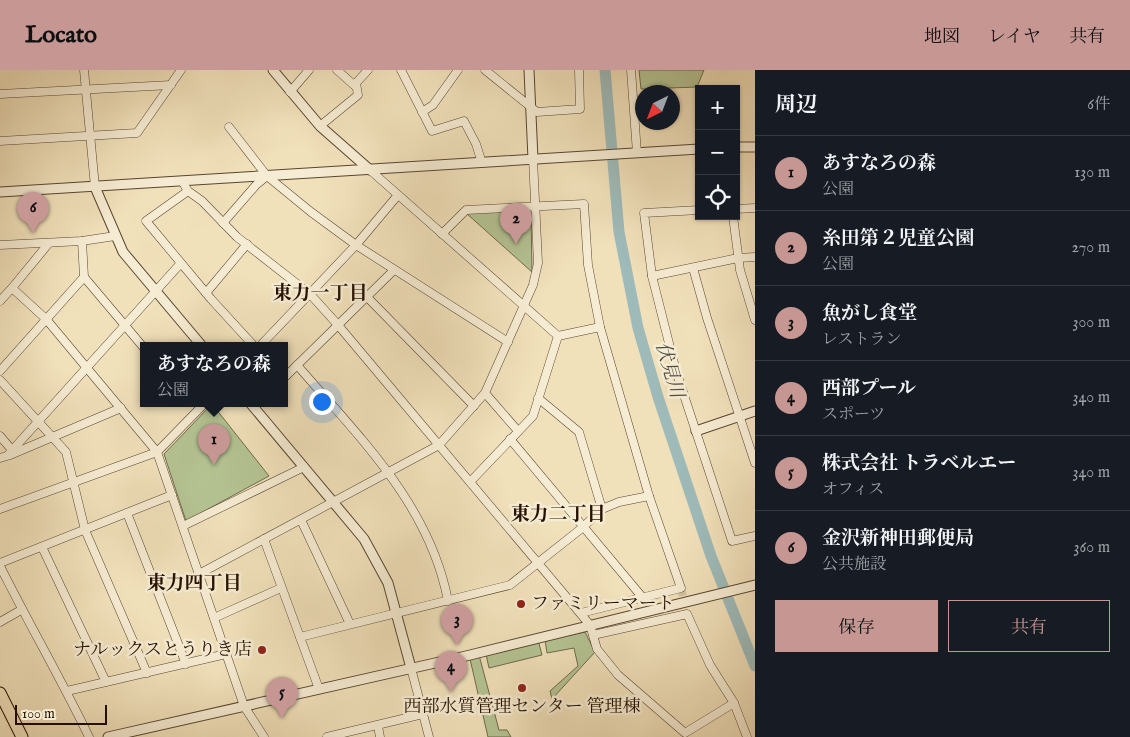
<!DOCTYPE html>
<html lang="ja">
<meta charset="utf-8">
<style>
body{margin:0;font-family:"IM FELL English","Noto Serif JP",serif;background:#242831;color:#f1f3f6}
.controls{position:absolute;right:15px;top:15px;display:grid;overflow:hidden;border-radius:0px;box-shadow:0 1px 4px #0004}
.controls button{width:45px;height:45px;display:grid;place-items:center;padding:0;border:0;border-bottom:1px solid #363941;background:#171b24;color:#f1f3f6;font:25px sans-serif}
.compass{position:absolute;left:635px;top:15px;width:45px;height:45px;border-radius:50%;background:#171b24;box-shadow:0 1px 4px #0004;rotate:222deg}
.scale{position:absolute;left:15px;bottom:12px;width:92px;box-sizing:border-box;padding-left:5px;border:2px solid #261100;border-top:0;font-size:14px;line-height:18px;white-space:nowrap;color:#261100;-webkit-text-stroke:4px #f6ecd3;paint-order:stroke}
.you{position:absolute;left:321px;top:331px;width:18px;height:18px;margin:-12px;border:4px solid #fff;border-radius:50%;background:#1a73e8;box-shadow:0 0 0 8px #1a73e833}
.badge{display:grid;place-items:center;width:32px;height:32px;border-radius:50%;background:#c59692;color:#111;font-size:16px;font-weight:700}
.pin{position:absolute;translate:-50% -41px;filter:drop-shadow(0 1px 2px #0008)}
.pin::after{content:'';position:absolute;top:26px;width:18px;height:15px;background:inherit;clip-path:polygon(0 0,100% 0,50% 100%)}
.popup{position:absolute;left:140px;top:272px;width:148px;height:65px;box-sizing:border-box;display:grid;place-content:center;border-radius:0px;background:#171b24;filter:drop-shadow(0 1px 4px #0005);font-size:16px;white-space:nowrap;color:#9ea1a6}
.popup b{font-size:19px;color:#f1f3f6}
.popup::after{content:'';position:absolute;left:50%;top:100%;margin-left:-10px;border:10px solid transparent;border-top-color:#171b24}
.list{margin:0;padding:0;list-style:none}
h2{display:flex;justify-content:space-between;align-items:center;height:65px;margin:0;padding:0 20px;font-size:21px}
h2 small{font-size:16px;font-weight:400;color:#9ea1a6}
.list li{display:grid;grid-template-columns:32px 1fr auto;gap:15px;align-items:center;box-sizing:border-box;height:75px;padding:0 20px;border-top:1px solid #363941}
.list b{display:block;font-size:19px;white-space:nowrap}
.list p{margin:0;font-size:16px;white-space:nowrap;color:#9ea1a6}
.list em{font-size:16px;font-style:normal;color:#9ea1a6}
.actions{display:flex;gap:10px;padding:15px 20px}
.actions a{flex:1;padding:11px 0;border:1px solid #c59692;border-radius:0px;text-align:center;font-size:18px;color:#c59692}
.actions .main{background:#c59692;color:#111}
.icon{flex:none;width:28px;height:28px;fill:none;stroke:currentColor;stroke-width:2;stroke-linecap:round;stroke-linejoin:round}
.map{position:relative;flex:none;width:755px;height:667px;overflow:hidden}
header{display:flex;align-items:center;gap:30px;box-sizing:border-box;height:70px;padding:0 25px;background:#c59692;color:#111}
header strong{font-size:24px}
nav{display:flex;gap:28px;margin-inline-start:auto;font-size:18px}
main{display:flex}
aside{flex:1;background:#171b24}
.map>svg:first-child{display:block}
.green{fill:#b5c494;stroke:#6e6a4a}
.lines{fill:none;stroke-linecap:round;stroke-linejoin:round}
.river{stroke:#9ebbba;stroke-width:11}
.minor-tunnel{stroke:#d3c29f;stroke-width:8;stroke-dasharray:8 4;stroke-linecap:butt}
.minor-casing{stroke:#59452f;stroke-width:9}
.tertiary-casing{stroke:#59452f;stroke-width:11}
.primary-casing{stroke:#261100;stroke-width:13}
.minor{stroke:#f6ecd3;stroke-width:8}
.tertiary{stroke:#f6ecd3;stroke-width:9}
.primary{stroke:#f1e1bb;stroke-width:11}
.poi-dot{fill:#8f2418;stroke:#f6ecd3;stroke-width:2}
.labels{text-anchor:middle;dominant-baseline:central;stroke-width:5;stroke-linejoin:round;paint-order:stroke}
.poi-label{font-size:18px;fill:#261100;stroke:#f6ecd3;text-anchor:start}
.neighbourhood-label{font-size:19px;font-weight:bold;fill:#261100;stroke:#f6ecd3}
.water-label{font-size:19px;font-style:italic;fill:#504c41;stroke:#f6ecd3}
</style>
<header>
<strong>Locato</strong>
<nav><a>地図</a><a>レイヤ</a><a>共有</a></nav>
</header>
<main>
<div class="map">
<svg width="755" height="667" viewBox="0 0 755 667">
<rect width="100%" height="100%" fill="#f1e1bb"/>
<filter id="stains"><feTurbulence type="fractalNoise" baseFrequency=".004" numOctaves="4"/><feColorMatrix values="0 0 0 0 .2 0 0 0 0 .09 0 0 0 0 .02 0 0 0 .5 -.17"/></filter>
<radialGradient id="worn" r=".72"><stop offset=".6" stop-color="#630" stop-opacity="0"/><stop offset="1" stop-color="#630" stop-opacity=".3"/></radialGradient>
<g class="green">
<path d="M639,0H704L697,17L641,19Z"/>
<path d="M527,141L531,145L532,202L466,143Z"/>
<path d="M212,334L269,406L186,451L164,384Z"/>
<path d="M585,562L595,582L552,629L550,621L578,596L574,578L547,583L545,570Z"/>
<path d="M538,570L542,585L489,598L486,584Z"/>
<path d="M479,585L499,660H507L511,667H488L470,589Z"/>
</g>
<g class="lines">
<path class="river" d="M605,0L619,162L638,258L658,327L711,486L755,596"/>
<path class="minor-tunnel" d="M681,518L687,544"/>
<defs>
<g id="minor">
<path d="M84,0L95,117"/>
<path d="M337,0L355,16"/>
<path d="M401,0L432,61L464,51L476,74L482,93"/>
<path d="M485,0L537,42L580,39L579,0"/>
<path d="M631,0L637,83"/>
<path d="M290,22L309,0"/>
<path d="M0,24L171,15"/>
<path d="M422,42L433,35L458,0"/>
<path d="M320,56L358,25L356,13L368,0"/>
<path d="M229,57L267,106L311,142L356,175L508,272"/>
<path d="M0,71L137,63L181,0"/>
<path d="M370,100L558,266L533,346L470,412"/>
<path d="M182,111L188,121L202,131L237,167L310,224L338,255L590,555L597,579L618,605L685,663L734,633"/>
<path d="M188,121L146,151L211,229L254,276"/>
<path d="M736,139L755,138"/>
<path d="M699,140L644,143L652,206L676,301L732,471L755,466"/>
<path d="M733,146L740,200L755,250"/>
<path d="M223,153L256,115L267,106"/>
<path d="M442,164L466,140L584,134L588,195L600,257L649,426L681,518L581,543"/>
<path d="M82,171L84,207L144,278"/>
<path d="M0,175L82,171L115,166"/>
<path d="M693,198L707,248L755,393"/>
<path d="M652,206L738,188L755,187"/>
<path d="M12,218L49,173"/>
<path d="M206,223L247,174"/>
<path d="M367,227L474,336"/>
<path d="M0,231L12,218L46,249L157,382L244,636L264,667"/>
<path d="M558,266L600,257"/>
<path d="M260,276L356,175L398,125"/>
<path d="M297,295C359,367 430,435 448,531"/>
<path d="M0,301L84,207"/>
<path d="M284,308L394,200"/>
<path d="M0,310L66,382L85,460L147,603"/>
<path d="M485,323L518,361"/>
<path d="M538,328L579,362L602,439"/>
<path d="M0,366L12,380"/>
<path d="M510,369L643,528"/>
<path d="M10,385L121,338"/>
<path d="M0,388L7,386L181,193"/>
<path d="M0,439L157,382L204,334"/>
<path d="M127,443L186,594"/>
<path d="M301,450L350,554"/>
<path d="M183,456L304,397"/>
<path d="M264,469L319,619"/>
<path d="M42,477L106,612"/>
<path d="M0,493L172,425"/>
<path d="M0,496C29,554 61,609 89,667"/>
<path d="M199,504L439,375L485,323L533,215L538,193L533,89"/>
<path d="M214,548L281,518"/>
<path d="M0,552L21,540"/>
<path d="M593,565L687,544L710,595L734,633L747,667"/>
<path d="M300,567L510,515L582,458L602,439L619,432L649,426"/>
<path d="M411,598L429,667"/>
<path d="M67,621L226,584"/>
<path d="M378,656L380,667"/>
<path d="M327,667L423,644"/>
</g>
<g id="tertiary">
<path d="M273,0L320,56L370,100"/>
<path d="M529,0L533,89"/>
<path d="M736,77H755"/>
<path d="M95,117L123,182L202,276"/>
<path d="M0,122L699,79"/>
<path d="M251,334L364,469L388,513L411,598"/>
<path d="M696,361L755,341"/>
<path d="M108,667L466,586L755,515"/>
</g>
<path id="primary" d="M0,623L22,667"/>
</defs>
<use href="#minor" class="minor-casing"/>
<use href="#tertiary" class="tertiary-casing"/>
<use href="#primary" class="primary-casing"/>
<use href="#minor" class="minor"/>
<use href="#tertiary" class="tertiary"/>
<use href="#primary" class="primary"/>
</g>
<g class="poi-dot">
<circle cx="521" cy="534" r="5"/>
<circle cx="262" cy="580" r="5"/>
<circle cx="522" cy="618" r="5"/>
</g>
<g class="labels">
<g class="poi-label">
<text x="531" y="534">ファミリーマート</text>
<text x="252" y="580" text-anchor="end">ナルックスとうりき店</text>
<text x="522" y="637" text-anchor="middle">西部水質管理センター 管理棟</text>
</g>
<g class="neighbourhood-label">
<text x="320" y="224">東力一丁目</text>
<text x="558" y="445">東力二丁目</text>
<text x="194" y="514">東力四丁目</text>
</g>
<g class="water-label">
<text transform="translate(669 300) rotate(74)">伏見川</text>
</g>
</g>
<rect width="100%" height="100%" filter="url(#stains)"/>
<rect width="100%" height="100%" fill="url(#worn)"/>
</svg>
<div class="controls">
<button>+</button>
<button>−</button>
<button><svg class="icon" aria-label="locate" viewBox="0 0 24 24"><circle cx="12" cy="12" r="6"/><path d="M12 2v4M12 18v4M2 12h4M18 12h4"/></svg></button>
</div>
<svg class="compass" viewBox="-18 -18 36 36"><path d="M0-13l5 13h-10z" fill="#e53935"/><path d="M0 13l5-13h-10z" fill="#9ea1a6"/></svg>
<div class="scale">100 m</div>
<div class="you"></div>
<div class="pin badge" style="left:214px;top:395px">1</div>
<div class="popup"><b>あすなろの森</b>公園</div>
<div class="pin badge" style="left:516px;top:174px">2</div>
<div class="pin badge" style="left:457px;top:575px">3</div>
<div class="pin badge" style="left:451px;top:622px">4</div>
<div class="pin badge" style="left:282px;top:648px">5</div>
<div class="pin badge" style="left:33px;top:163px">6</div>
</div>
<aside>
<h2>周辺<small>6件</small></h2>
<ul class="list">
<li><span class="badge">1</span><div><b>あすなろの森</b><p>公園</p></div><em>130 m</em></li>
<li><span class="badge">2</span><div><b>糸田第２児童公園</b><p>公園</p></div><em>270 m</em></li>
<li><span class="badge">3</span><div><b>魚がし食堂</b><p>レストラン</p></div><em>300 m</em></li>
<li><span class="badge">4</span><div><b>西部プール</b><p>スポーツ</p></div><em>340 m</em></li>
<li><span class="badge">5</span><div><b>株式会社 トラベルエー</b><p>オフィス</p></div><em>340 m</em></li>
<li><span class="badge">6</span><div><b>金沢新神田郵便局</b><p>公共施設</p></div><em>360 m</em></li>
</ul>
<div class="actions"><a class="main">保存</a><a>共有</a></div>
</aside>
</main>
